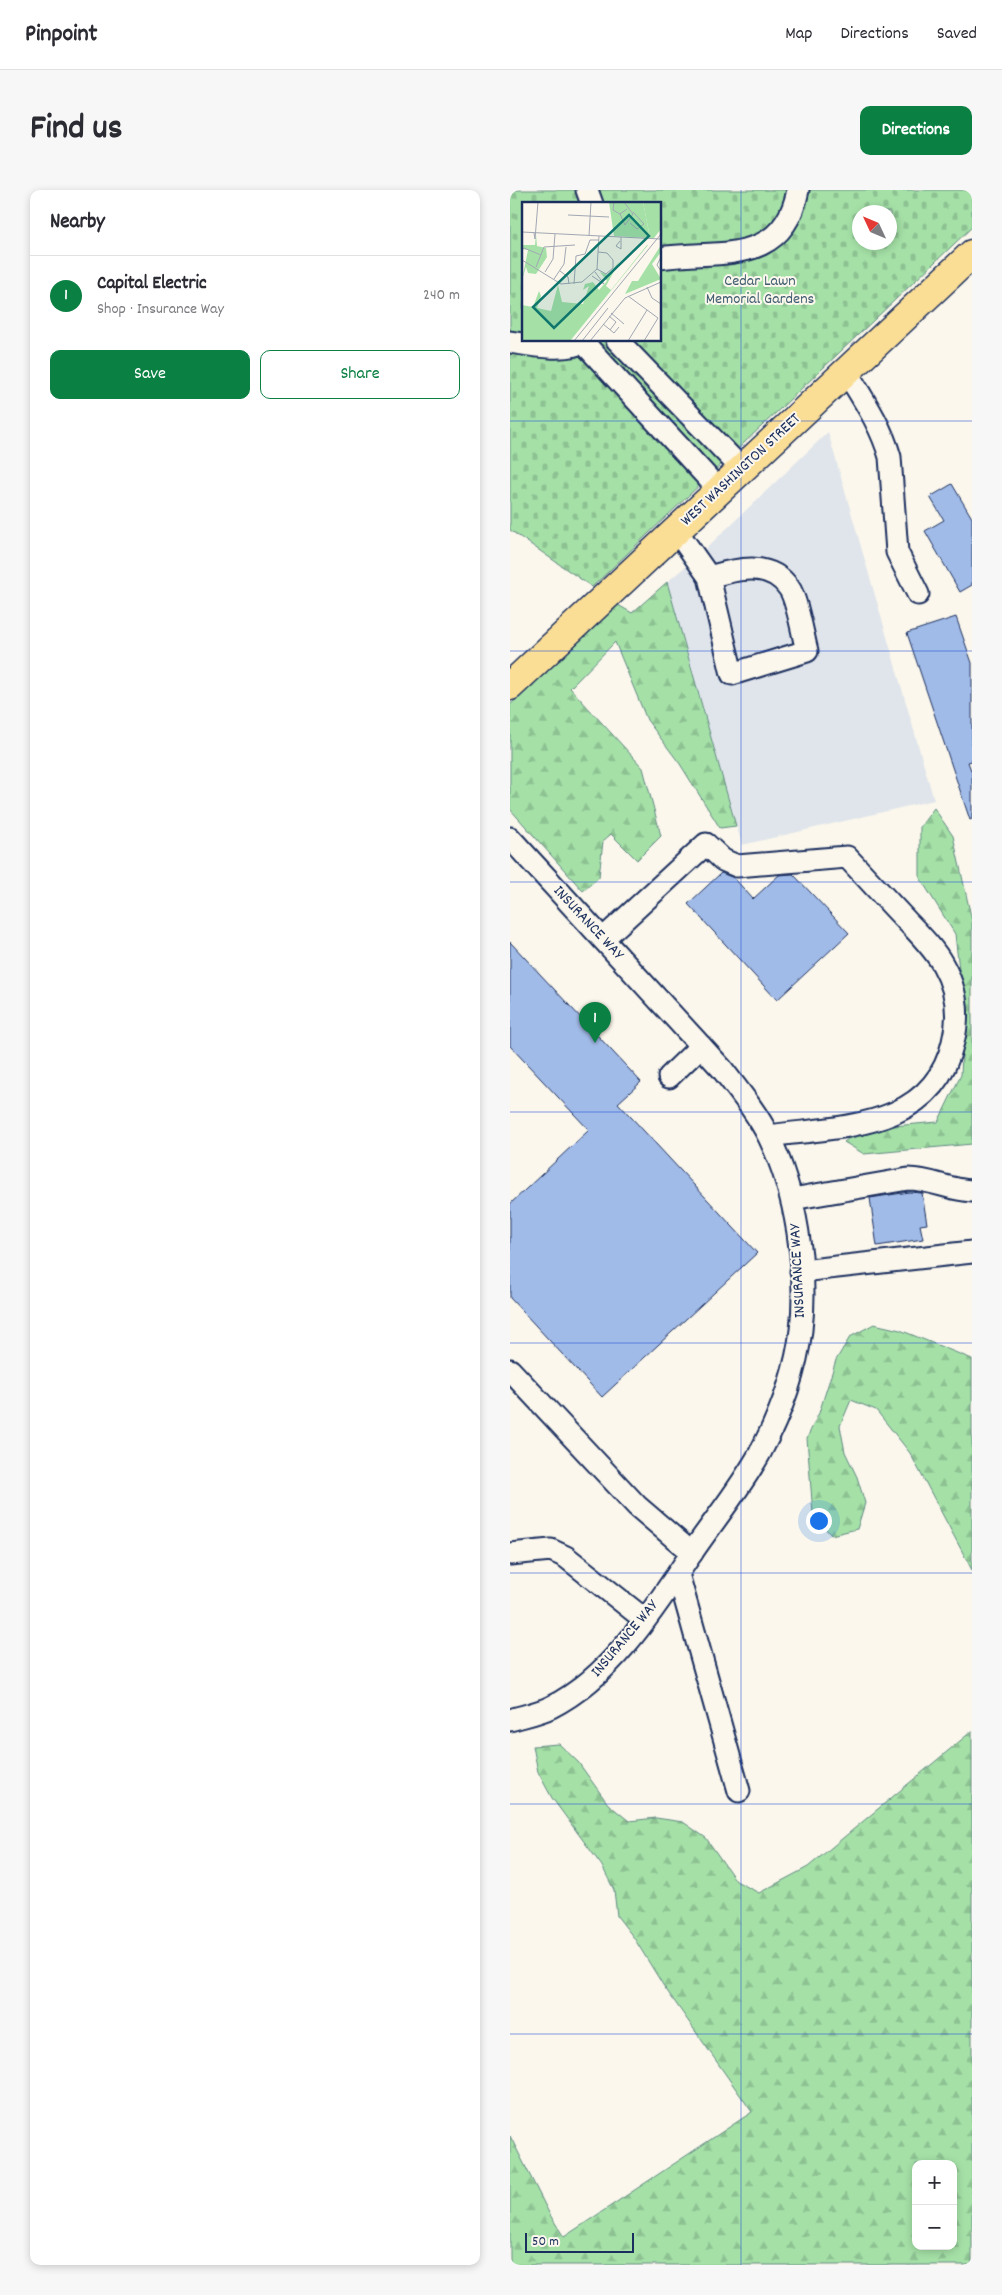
<!DOCTYPE html>
<meta charset="utf-8">
<style>
body{margin:0;font-family:Dekko,sans-serif;background:#f7f7f7;color:#2b2b33}
.controls{position:absolute;right:15px;bottom:15px;display:grid;overflow:hidden;border-radius:10px;box-shadow:0 2px 8px #0003}
.controls button{width:45px;height:45px;display:grid;place-items:center;padding:0;border:0;border-bottom:1px solid #e1e1e2;background:#fff;color:#2b2b33;font:25px sans-serif}
.compass{position:absolute;left:342px;top:15px;width:45px;height:45px;border-radius:50%;background:#fff;box-shadow:0 2px 8px #0003;rotate:314deg}
.scale{position:absolute;left:15px;bottom:12px;width:109px;box-sizing:border-box;padding-left:5px;border:2px solid #1b2f5e;border-top:0;font-size:14px;line-height:18px;white-space:nowrap;color:#1b2f5e;-webkit-text-stroke:4px #fbf7ec;paint-order:stroke}
.you{position:absolute;left:308px;top:1330px;width:18px;height:18px;margin:-12px;border:4px solid #fff;border-radius:50%;background:#1a73e8;box-shadow:0 0 0 8px #1a73e833}
.badge{display:grid;place-items:center;width:32px;height:32px;border-radius:50%;background:#0b8043;color:#fff;font-size:16px;font-weight:700}
.pin{position:absolute;translate:-50% -41px;filter:drop-shadow(0 1px 2px #0008)}
.pin::after{content:'';position:absolute;top:26px;width:18px;height:15px;background:inherit;clip-path:polygon(0 0,100% 0,50% 100%)}
.list{margin:0;padding:0;list-style:none}
h2{display:flex;justify-content:space-between;align-items:center;height:65px;margin:0;padding:0 20px;font-size:21px}
h2 small{font-size:16px;font-weight:400;color:#7c7c81}
.list li{display:grid;grid-template-columns:32px 1fr auto;gap:15px;align-items:center;box-sizing:border-box;height:80px;padding:0 20px;border-top:1px solid #e1e1e2}
.list b{display:block;font-size:19px;white-space:nowrap}
.list p{margin:0;font-size:16px;white-space:nowrap;color:#7c7c81}
.list em{font-size:16px;font-style:normal;color:#7c7c81}
.actions{display:flex;gap:10px;padding:15px 20px}
.actions a{flex:1;padding:11px 0;border:1px solid #0b8043;border-radius:10px;text-align:center;font-size:18px;color:#0b8043}
.actions .main{background:#0b8043;color:#fff}
.map{position:relative;flex:none;width:462px;height:2075px;overflow:hidden;border-radius:10px}
header{display:flex;align-items:center;gap:30px;box-sizing:border-box;height:70px;padding:0 25px;background:#fff;border-bottom:1px solid #e1e1e2}
header strong{font-size:24px}
nav{display:flex;gap:28px;margin-inline-start:auto;font-size:18px}
.intro{display:flex;align-items:center;justify-content:space-between;box-sizing:border-box;height:120px;padding:0 30px}
h1{margin:0;font-size:35px}
.button{padding:12px 22px;border-radius:10px;background:#0b8043;color:#fff;font-size:18px;font-weight:700}
main{display:flex;gap:30px;padding:0 30px}
aside{flex:1;background:#fff;border-radius:10px;box-shadow:0 2px 8px #0003}
.map>svg:first-child{display:block}
.built{fill:#e0e5eb}
.forest{fill:url(#forest-firs);stroke:#608882;fill-rule:evenodd}
.cemetery{fill:url(#cemetery-stones);stroke:#608882;fill-rule:evenodd}
.building{fill:#a1bbe8;stroke:#1b2f5e}
.lines{fill:none;stroke-linecap:round;stroke-linejoin:round}
.minor-casing{stroke:#1b2f5e;stroke-width:25}
.major-casing{stroke:#1b2f5e;stroke-width:31}
.minor{stroke:#fbf7ec;stroke-width:21}
.major{stroke:#fbde96;stroke-width:28}
.grid{fill:none;stroke:#1d4ed8;stroke-width:1;stroke-opacity:0.55}
.labels{text-anchor:middle;dominant-baseline:central;stroke-width:4;stroke-linejoin:round;paint-order:stroke}
.park-label{font-size:16px;fill:#3e5c70;stroke:#fbf7ec}
.street-label{font-size:16px;fill:#1b2f5e;stroke:#fbf7ec}
.inset-road{fill:none;stroke:#a1a7b3;stroke-width:1}
.view{fill:#0f766e;fill-opacity:0.15;stroke:#0f766e;stroke-width:2.5}
.inset-edge{fill:none;stroke:#1b2f5e;stroke-width:2.5}
</style>
<header>
<strong>Pinpoint</strong>
<nav><a>Map</a><a>Directions</a><a>Saved</a></nav>
</header>
<div class="intro"><h1>Find us</h1><a class="button">Directions</a></div>
<main>
<aside>
<h2>Nearby<small></small></h2>
<ul class="list">
<li><span class="badge">1</span><div><b>Capital Electric</b><p>Shop · Insurance Way</p></div><em>240 m</em></li>
</ul>
<div class="actions"><a class="main">Save</a><a>Share</a></div>
</aside>
<div class="map">
<svg width="462" height="2075" viewBox="0 0 462 2075">
<defs>
<pattern id="forest-firs" width="22" height="20" patternUnits="userSpaceOnUse" patternTransform="scale(1.25)"><rect width="22" height="20" fill="#a5e1a7"/><path d="M5 1l3.5 6h-7zM16 11l3.5 6h-7z" fill="#8dc192"/></pattern>
<pattern id="cemetery-stones" width="16" height="16" patternUnits="userSpaceOnUse" patternTransform="scale(1.25)"><rect width="16" height="16" fill="#a5e1a7"/><path d="M2 7V4a2 2 0 0 1 4 0v3zM10 15v-3a2 2 0 0 1 4 0v3z" fill="#8dc192"/></pattern>
</defs>
<rect width="100%" height="100%" fill="#fbf7ec"/>
<filter id="ink" filterUnits="userSpaceOnUse"><feTurbulence type="fractalNoise" baseFrequency=".02" numOctaves="2"/><feDisplacementMap in="SourceGraphic" scale="10" xChannelSelector="R" yChannelSelector="G"/><feConvolveMatrix kernelMatrix="1 2 1 2 8 2 1 2 1" color-interpolation-filters="sRGB"/></filter>
<g filter="url(#ink)">
<path class="built" d="M318,242L424,610L232,655L157,392L187,367Z"/>
<g class="forest">
<path d="M157,392L226,636L210,638L170,574L137,530L105,452L60,498L133,578L151,646L127,670L101,644L93,651L89,687L73,701L0,619V515L108,415L122,423Z"/>
<path d="M424,618L443,646L462,731V954L354,964L334,952L351,939L428,932L451,885L454,824L445,744L410,688V637Z"/>
<path d="M364,1134L390,1140L462,1169V1380L400,1263L366,1220L341,1210L330,1236L335,1262L347,1287L355,1313L347,1339L321,1345L303,1324L297,1248L309,1223L326,1170L340,1147Z"/>
<path d="M462,1541V2075H0V1946L40,2025L54,2047L242,1922L153,1795L124,1748L107,1726L104,1700L92,1676L42,1608L28,1582L23,1556L49,1554L68,1572L98,1614L119,1631L146,1628L173,1632L196,1648L226,1691L249,1703L298,1677ZM406,1974H443V2056H406Z"/>
</g>
<path class="cemetery" d="M0,0H462V37L82,397L0,340ZM14,14H150V150H14ZM350,22H380V52H350Z"/>
<g class="building">
<path d="M442,294L462,328V395L450,402L415,341L434,330L420,307Z"/>
<path d="M446,427L462,473V571L458,572L462,583V629L460,630L397,443Z"/>
<path d="M211,683L224,688L243,709L269,685L283,684L339,743L267,810L178,714Z"/>
<path d="M0,752L131,892L108,913L247,1063L92,1207L0,1108V1014L79,940L0,856Z"/>
<path d="M399,1002L412,1003L417,1034L410,1035L413,1049L367,1056L360,1008Z"/>
</g>
<g class="lines">
<defs>
<g id="minor">
<path d="M77,0L82,14"/>
<path d="M150,68C208,59 273,78 288,0"/>
<path d="M107,150L232,279"/>
<path d="M0,152C19,155 60,163 75,150"/>
<path d="M73,152L209,300"/>
<path d="M336,181C353,209 371,235 380,267L387,362L408,404"/>
<path d="M166,340L199,387C226,379 260,370 279,398C287,409 293,446 297,461L222,484L199,387"/>
<path d="M0,648L212,879C229,901 247,923 259,947C286,1002 298,1079 291,1140C286,1182 270,1225 250,1263C230,1299 204,1330 181,1364C145,1418 101,1487 41,1517C29,1523 13,1526 0,1530"/>
<path d="M93,749L196,654L213,670L227,676L337,667C356,687 375,708 394,728C408,743 423,757 433,775C447,800 450,825 443,852C423,940 330,936 259,946"/>
<path d="M159,887L191,856"/>
<path d="M282,1009L398,989C421,989 439,1000 462,1001"/>
<path d="M291,1081L462,1062"/>
<path d="M0,1180L127,1316L182,1363"/>
<path d="M0,1364L41,1360L56,1367L134,1429"/>
<path d="M168,1384L229,1601"/>
</g>
<path id="major" d="M0,496L462,64"/>
</defs>
<use href="#minor" class="minor-casing"/>
<use href="#major" class="major-casing"/>
<use href="#minor" class="minor"/>
<use href="#major" class="major"/>
</g>
</g>
<path class="grid" d="M231,0V2075M0,231H462M0,461H462M0,692H462M0,922H462M0,1153H462M0,1383H462M0,1614H462M0,1844H462"/>
<g class="labels">
<g class="park-label">
<text x="250" y="91">Cedar Lawn<tspan x="250" dy="18">Memorial Gardens</tspan></text>
</g>
<g class="street-label">
<text transform="translate(231 280) rotate(-43)">WEST WASHINGTON STREET</text>
<text transform="translate(78 733) rotate(47)">INSURANCE WAY</text>
<text transform="translate(288 1081) rotate(-93)">INSURANCE WAY</text>
<text transform="translate(115 1449) rotate(-50)">INSURANCE WAY</text>
</g>
</g>
<g transform="translate(12 12)">
<rect width="139" height="139" fill="#fbf7ec"/>
<path d="M121,0H139V27L132,36H128ZM14,32L15,44L24,46L25,55L14,72L6,71L4,65L0,78L6,48L0,47V43H13ZM125,43H126L48,139H0V103L11,105L17,89L19,94L15,106L29,109L36,83L40,100L61,102L67,84L61,88L63,82L71,80L77,88L85,79L78,70L86,73L97,60L84,84L89,88ZM139,43V50L130,62L139,77L103,92L110,79H116Z" fill="#a5e1a7"/>
<path d="M87,0H121L128,36L92,34Z" fill="#a5e1a7"/>
<path class="inset-road" d="M92,0L91,8L98,12M102,0L111,12L103,23L98,12L105,7M46,13L87,15M108,21L115,27L122,22L111,10M0,30L138,37M12,31L13,37L16,0M67,34L69,0M98,39L94,44L99,47V35M0,48L2,46L19,53M139,55L135,63L139,69M0,58L39,82L60,80L75,67L77,34M14,65L22,45L53,43M75,67L84,72L91,66V58L85,51L76,50M38,69L46,75L47,82M23,70L31,57L33,32M70,74L82,82L73,70M32,77L42,62L44,45M52,82L54,54L63,52L68,38H77M125,85L130,96L139,102M106,94L136,116L122,139M89,111L102,122M87,114L94,120L88,128M81,122L92,131L97,125M52,139L139,32M60,139L86,106M68,139L103,96L139,80M106,139L125,108"/>
<path class="view" d="M107,13L127,34L32,126L11,105Z"/>
<rect width="139" height="139" class="inset-edge"/>
</g>
</svg>
<div class="controls">
<button>+</button>
<button>−</button>
</div>
<svg class="compass" viewBox="-18 -18 36 36"><path d="M0-13l5 13h-10z" fill="#e53935"/><path d="M0 13l5-13h-10z" fill="#7c7c81"/></svg>
<div class="scale">50 m</div>
<div class="you"></div>
<div class="pin badge" style="left:85px;top:853px">1</div>
</div>
</main>
